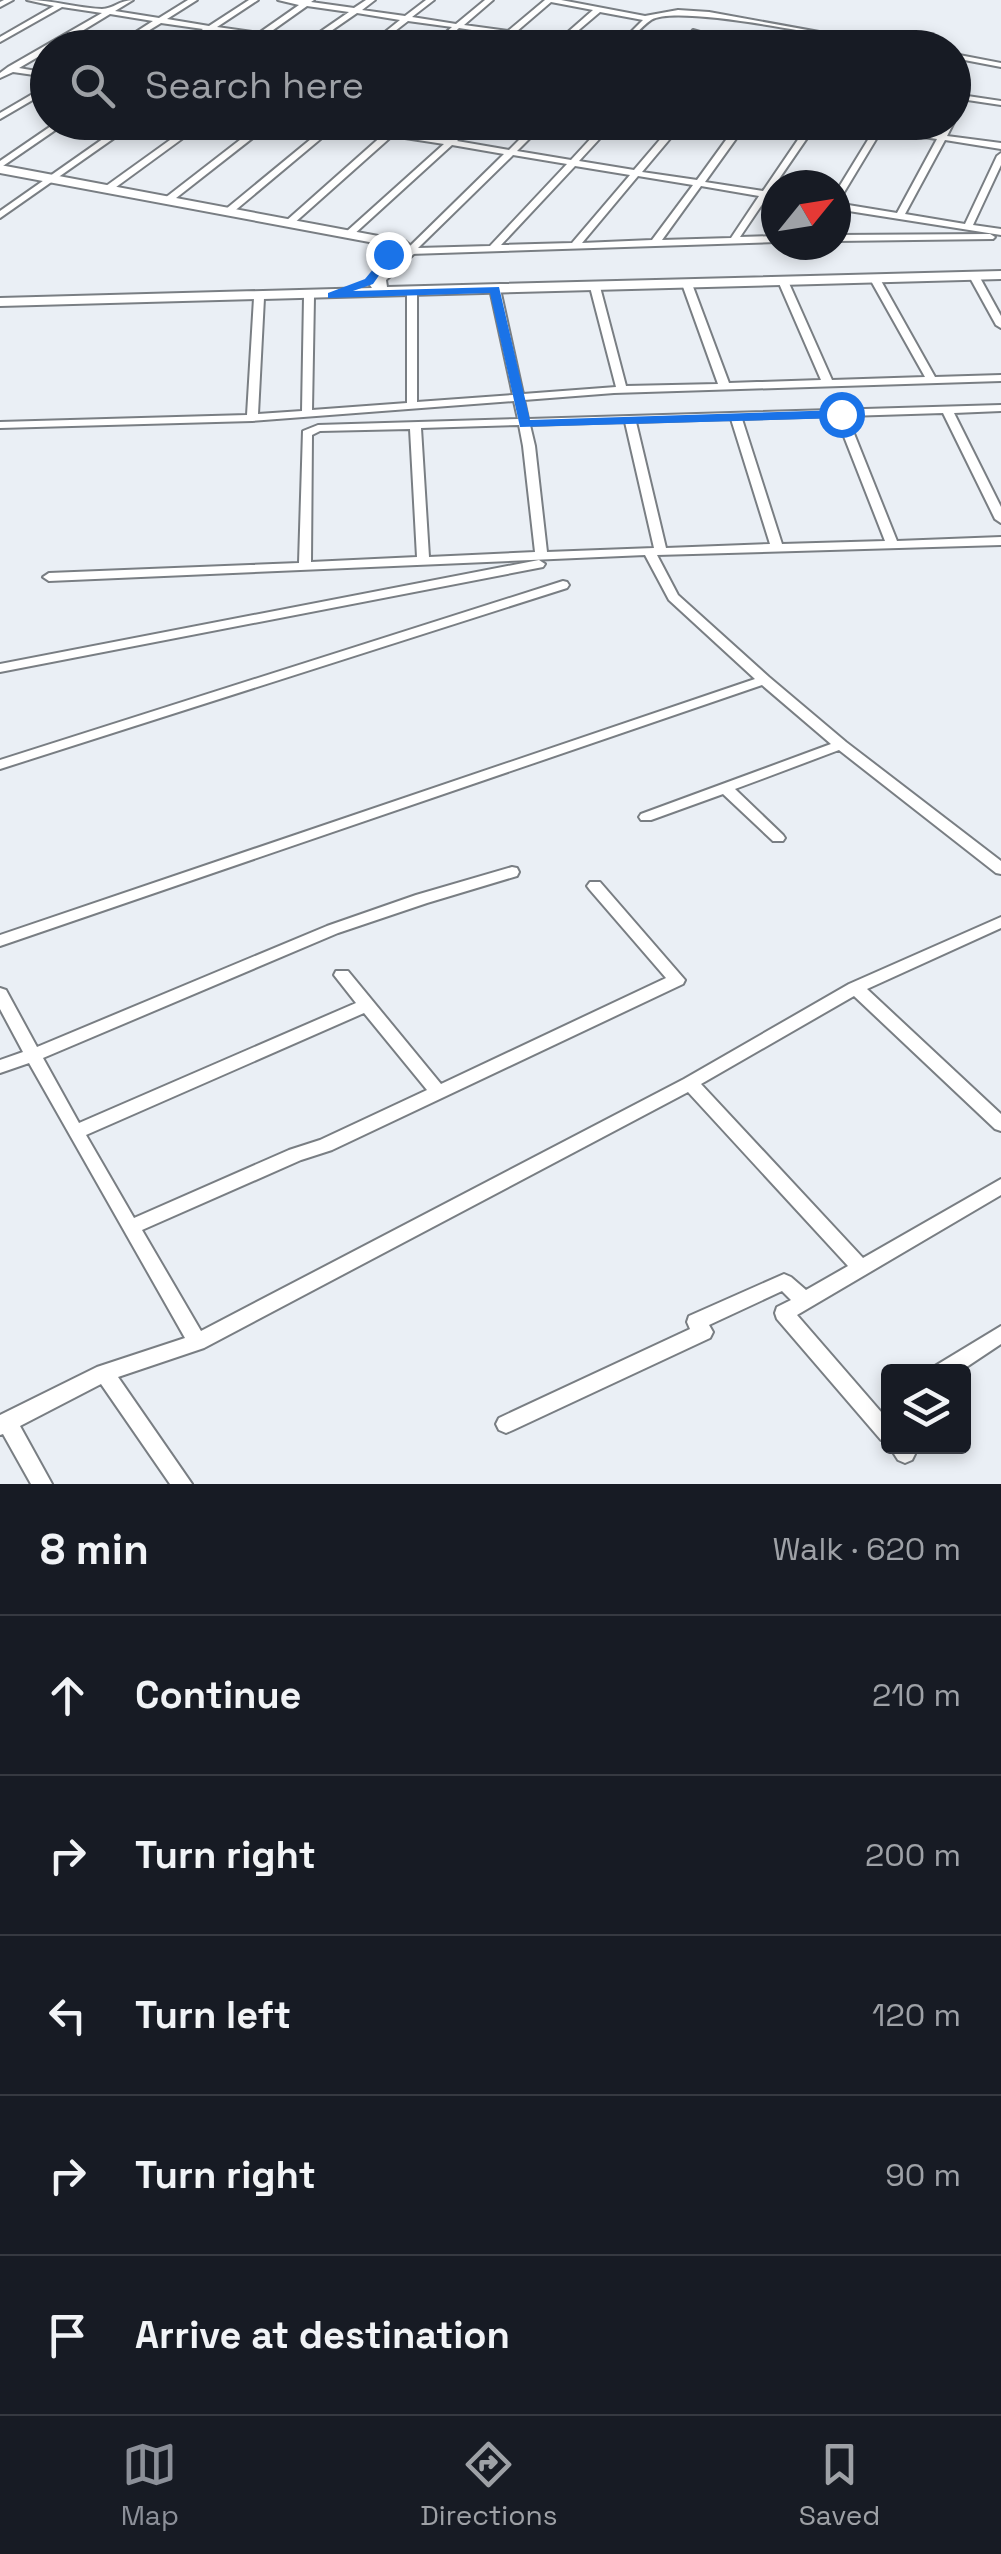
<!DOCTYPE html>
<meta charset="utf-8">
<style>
body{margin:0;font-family:"Space Grotesk",sans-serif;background:#242831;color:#f1f3f6}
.controls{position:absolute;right:30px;bottom:30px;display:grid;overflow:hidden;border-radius:10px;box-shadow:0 5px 15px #0003}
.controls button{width:90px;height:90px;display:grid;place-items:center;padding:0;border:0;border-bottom:2px solid #363941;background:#171b24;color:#f1f3f6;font:50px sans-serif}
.compass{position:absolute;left:761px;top:170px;width:90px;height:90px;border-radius:50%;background:#171b24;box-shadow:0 5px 15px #0003;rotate:60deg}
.stop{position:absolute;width:30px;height:30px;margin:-22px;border:8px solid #1a73e8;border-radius:50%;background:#fff}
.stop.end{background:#1a73e8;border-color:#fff;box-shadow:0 2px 10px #0008}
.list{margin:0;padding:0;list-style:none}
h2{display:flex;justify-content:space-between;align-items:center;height:130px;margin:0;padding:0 40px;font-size:42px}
h2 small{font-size:32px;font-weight:400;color:#9ea1a6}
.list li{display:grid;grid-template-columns:65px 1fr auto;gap:30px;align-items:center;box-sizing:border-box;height:160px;padding:0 40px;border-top:2px solid #363941}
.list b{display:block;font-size:38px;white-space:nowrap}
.list em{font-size:32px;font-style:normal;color:#9ea1a6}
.icon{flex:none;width:55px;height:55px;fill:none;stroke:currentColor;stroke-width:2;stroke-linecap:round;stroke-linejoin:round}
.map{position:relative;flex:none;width:1001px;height:1484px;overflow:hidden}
.search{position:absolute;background:#171b24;box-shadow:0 5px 15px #0003;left:30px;right:30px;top:30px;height:110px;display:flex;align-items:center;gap:25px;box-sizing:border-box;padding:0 35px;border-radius:55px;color:#9ea1a6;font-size:38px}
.sheet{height:930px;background:#171b24}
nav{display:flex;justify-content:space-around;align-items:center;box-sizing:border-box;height:140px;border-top:2px solid #363941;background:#171b24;font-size:28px;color:#9ea1a6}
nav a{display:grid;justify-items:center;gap:5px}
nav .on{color:#8c9099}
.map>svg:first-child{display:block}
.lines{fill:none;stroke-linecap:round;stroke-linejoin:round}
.street-casing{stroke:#797e83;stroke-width:4}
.secondary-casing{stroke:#797e83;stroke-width:4}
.street{fill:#fff;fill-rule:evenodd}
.secondary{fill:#fff;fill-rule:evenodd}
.route{fill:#1a73e8}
</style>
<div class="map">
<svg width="1001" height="1484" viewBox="0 0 1001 1484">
<rect width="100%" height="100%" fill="#eaeff5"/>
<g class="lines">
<defs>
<g id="street">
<path d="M4,0H13L0,7V2Z"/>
<path d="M27,0C53,0 77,8 102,9C113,9 120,0 133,0L115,11L159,18L188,0H197L167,19L209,26L249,0H258L217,27L259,33L299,5L278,0H314L311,2L354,8L366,0H375L362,10L405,16L426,0H434L412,17L456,24L485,0H493L464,25L508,31L545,0H561L645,16L678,10L709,12L907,48H888C847,40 679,3 651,20C641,27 631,39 623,48H615L643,20L600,12L567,40L610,48C596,48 568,41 557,47L553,45L555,43L511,36L498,48H490L504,35L459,28L436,48H428L452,27L408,21L373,48H365L400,20L357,13L315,42L341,48L306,47L302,45L261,38L249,48H240L254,37L211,30L185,48H176L203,29L161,23L120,48H111L153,21L110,14L54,48H48V51L19,68L48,73V77L13,72L0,78V73L8,67L102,13L62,7L0,42V37L54,6ZM551,2L593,10L560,39L516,32ZM307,6L349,12L307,41L266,35Z"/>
<path d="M693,30L700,32L686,48H678Z"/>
<path d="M746,41L753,43L749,48H741Z"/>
<path d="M954,54L1001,63V67L954,58Z"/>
<path d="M48,85V91L0,119V113Z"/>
<path d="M954,94L1001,101V105L954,98Z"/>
<path d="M954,121V122L947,136L1001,143V149L945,140L905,214L965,224L997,156L1001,153V165L973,225L1001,229V235L836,209V203L897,213L937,139L881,131L840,199L836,202V192L874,130L835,122L877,125L878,122H886L884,126L939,134L946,122Z"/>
<path d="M57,122H67L0,168V161Z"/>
<path d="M127,122H137L0,218V211Z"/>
<path d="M195,122H205L112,190H106V186Z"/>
<path d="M263,122H273L171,202H165V198Z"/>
<path d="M320,122H342L389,130L398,122H407L397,131L448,140L468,122H477L457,141L509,150L537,122H546L517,151L571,160L606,122H615L579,161L634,170L675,122H684L642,172L697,180L739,122H748L705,182L763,191L810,122H818L770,192L776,193V199L767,197L740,237L776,236V242L410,254L405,251L407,249L504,154L452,145L352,236H346V232L444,144L392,136L292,225H286V221L384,134L336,126L232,213H226V209L328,125ZM513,155L567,164L490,246L418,248ZM575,166L630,175L572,243L501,245ZM638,176L693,185L652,240L582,243ZM701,186L759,196L731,238L662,240Z"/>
<path d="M990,234L995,237L993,239L836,241V235Z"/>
<path d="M974,273L979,276L1001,316V328L996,325L969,276Z"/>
<path d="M875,276L880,279L935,377L1001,375V381L614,393L524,400L528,419L1001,405V411L954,413L1001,507V523L995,519L943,413L847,416L897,541L1001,537V545L657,555L678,595L769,677L846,742L1001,861V874L996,873L839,750L735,789L783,835L785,838L783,841H773L723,794L651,820H641L639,817L641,814L831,744L762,685L0,946V935L755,679L669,600L645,555L49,581L43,577L49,573L299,563L303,431L318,425L518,419L514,401L252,421L0,428V422L247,415L254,298L259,295L264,298L258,414L302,411L304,297L309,294L314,297L312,410L407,403V293L412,290L417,293V402L513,395L490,289L495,286L500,289L523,394L616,387L590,287L595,284L600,287L626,386L718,384L682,284L687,281L692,284L729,383L821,380L778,281L783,278L788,281L832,380L925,377L870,279ZM836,416L885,541L782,544L742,419ZM731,419L770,544L666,548L636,422ZM625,422L654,548L547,552L535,446L530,425ZM519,425L523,446L535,552L429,557L421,428ZM410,429L417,557L311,562L312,435L320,431Z"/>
<path d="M539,560L545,564L543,567L0,672V664Z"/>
<path d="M563,581L567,582L569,585L567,588L0,769V760Z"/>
<path d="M512,867L517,868L519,872L517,876L427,903L338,933L43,1058L79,1123L356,1003L334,975L336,971H348L441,1084L666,978L590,890L587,886L590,882H600L685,980L683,984L332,1150L301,1160L142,1230L201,1331L684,1079L849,984L1001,917V928L867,989L1001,1114V1131L995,1129L854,996L701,1084L863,1258L1001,1179V1195L797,1315L888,1420V1443L881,1440L777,1319L775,1313L777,1307L791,1300L782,1291L709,1325L713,1332L710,1338L513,1430L506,1433L499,1430L496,1424L499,1418L690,1329L687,1322L689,1316L784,1274L791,1277L806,1290L848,1266L688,1092L204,1348L118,1377L192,1484H170L101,1384L20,1426L52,1484H31L3,1434L0,1435V1415L97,1367L185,1338L29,1063L0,1073V1060L23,1052L0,1009V988L6,990L37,1047L327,926L416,895ZM364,1013L427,1090L320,1140L289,1150L134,1218L86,1135Z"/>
<path d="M1001,1326V1344L959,1372H933L935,1366Z"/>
<path d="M889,1446H911L915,1454L912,1460L905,1463L898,1460Z"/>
</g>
<path id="secondary" d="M0,165L405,241L417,251L386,280L387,287L1001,271V279L0,306V298L372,288L370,285L375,275L402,251L396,247L0,173Z"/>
</defs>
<use href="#street" class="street-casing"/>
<use href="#secondary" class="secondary-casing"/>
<use href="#street" class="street"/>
<use href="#secondary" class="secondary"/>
</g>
<path class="route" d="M388,251L394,254L373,284L353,291L499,287L530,420L841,410L847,414L841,418L520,427L490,293L328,298V293L365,279Z"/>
</svg>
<div class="controls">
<button><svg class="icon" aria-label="layers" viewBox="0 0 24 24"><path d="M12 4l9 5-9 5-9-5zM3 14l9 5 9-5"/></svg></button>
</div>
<svg class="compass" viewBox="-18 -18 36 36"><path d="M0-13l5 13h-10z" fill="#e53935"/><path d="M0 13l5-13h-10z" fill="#9ea1a6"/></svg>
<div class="stop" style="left:841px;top:414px"></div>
<div class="stop end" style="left:388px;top:254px"></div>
<div class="search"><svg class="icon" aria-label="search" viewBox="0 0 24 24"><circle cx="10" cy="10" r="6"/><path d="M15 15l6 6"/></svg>Search here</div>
</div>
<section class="sheet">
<h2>8 min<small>Walk · 620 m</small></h2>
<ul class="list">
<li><svg class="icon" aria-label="ahead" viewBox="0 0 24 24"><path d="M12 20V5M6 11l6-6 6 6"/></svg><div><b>Continue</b></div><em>210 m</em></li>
<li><svg class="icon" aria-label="right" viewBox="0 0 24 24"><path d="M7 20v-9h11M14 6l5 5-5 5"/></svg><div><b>Turn right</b></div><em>200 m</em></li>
<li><svg class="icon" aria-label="left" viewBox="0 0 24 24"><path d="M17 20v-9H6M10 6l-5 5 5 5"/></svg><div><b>Turn left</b></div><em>120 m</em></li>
<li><svg class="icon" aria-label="right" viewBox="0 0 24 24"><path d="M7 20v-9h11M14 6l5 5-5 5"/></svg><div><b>Turn right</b></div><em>90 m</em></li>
<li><svg class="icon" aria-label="arrive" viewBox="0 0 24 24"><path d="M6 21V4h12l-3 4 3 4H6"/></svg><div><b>Arrive at destination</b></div></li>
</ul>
</section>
<nav>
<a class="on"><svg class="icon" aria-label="map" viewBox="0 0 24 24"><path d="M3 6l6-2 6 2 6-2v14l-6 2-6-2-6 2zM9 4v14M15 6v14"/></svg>Map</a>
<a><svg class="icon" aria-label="directions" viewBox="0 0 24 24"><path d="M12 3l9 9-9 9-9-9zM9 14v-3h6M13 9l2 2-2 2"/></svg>Directions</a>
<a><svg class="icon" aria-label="saved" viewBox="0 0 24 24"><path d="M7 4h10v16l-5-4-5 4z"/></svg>Saved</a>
</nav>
